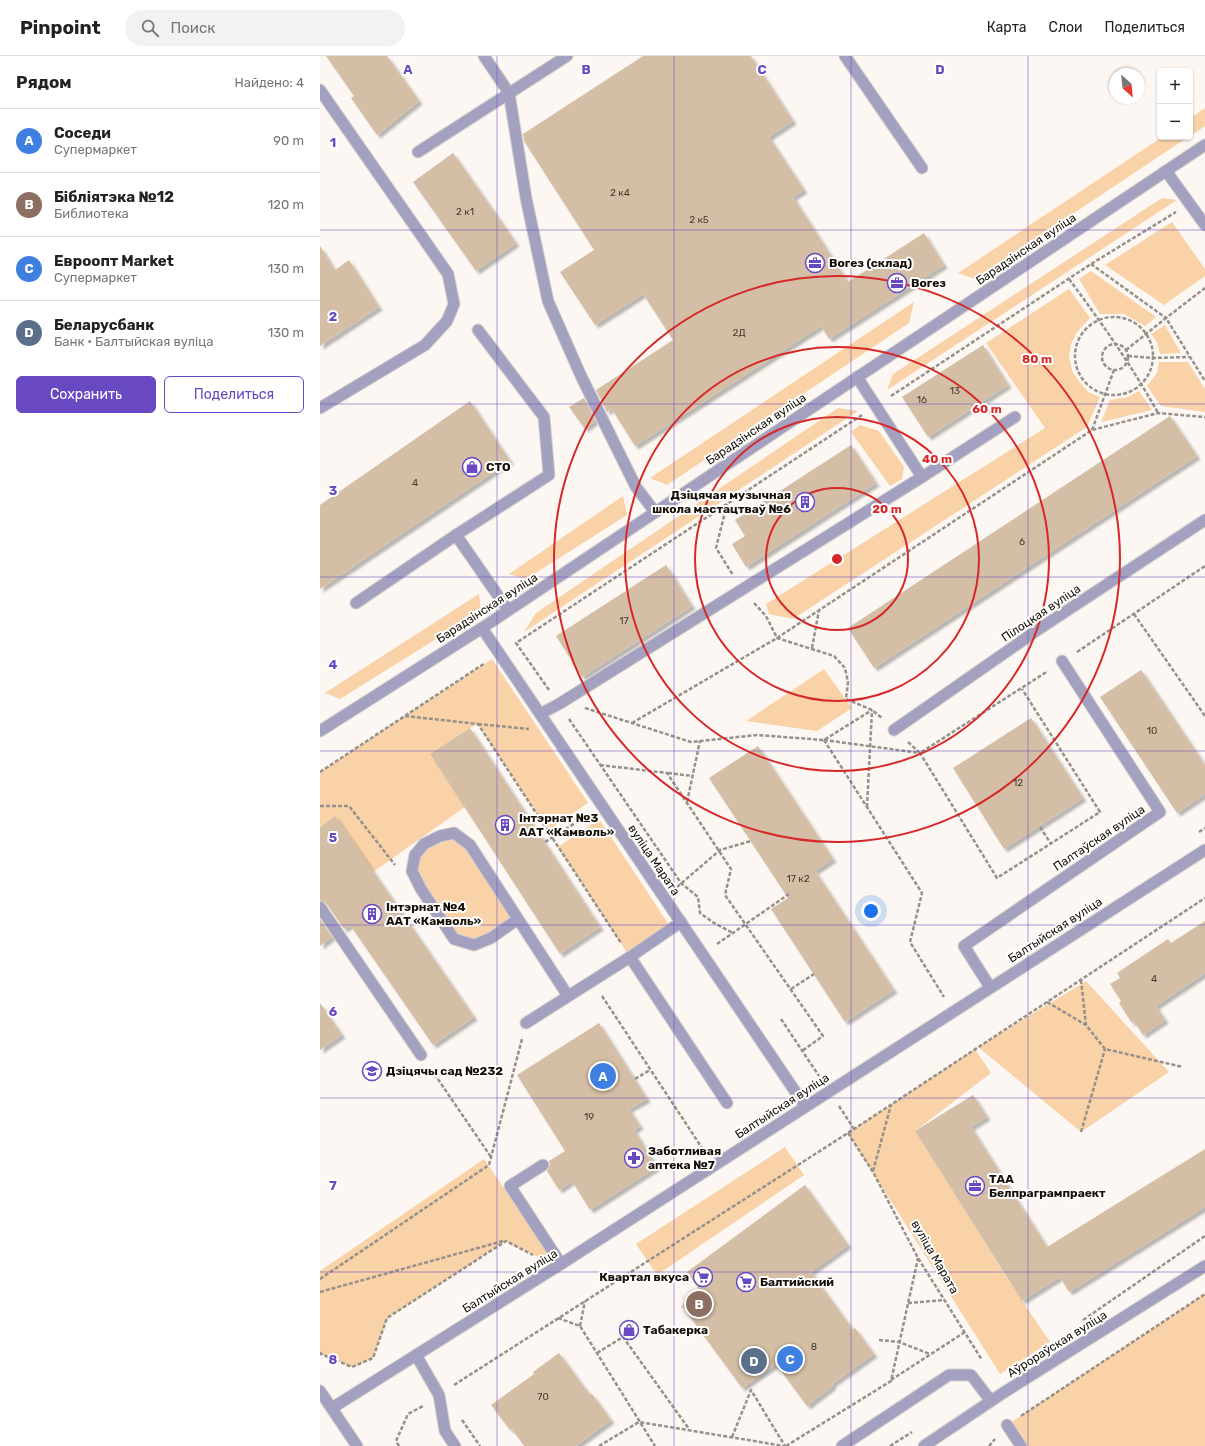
<!DOCTYPE html>
<html lang="ru">
<meta charset="utf-8">
<style>
body{margin:0;font-family:Rubik,sans-serif;background:#f2f2f2;color:#222}
.controls{position:absolute;right:12px;top:12px;display:grid;overflow:hidden;border-radius:6px;box-shadow:0 1px 3px #0004}
.controls button{width:36px;height:36px;display:grid;place-items:center;padding:0;border:0;border-bottom:1px solid #e0e0e0;background:#fff;color:#222;font:20px sans-serif}
.compass{position:absolute;left:789px;top:12px;width:36px;height:36px;border-radius:50%;background:#fff;box-shadow:0 1px 3px #0004;rotate:153deg}
.you{position:absolute;left:551px;top:855px;width:14px;height:14px;margin:-10px;border:3px solid #fff;border-radius:50%;background:#1a73e8;box-shadow:0 0 0 6px #1a73e833}
.badge{display:grid;place-items:center;width:26px;height:26px;border-radius:50%;background:#6949c2;color:#fff;font-size:13px;font-weight:700}
.pin{position:absolute;translate:-50% -50%;border:2px solid #fff;box-shadow:0 1px 4px #0006}
.list{margin:0;padding:0;list-style:none}
h2{display:flex;justify-content:space-between;align-items:center;height:52px;margin:0;padding:0 16px;font-size:17px}
h2 small{font-size:13px;font-weight:400;color:#767676}
.list li{display:grid;grid-template-columns:26px 1fr auto;gap:12px;align-items:center;box-sizing:border-box;height:64px;padding:0 16px;border-top:1px solid #e0e0e0}
.list b{display:block;font-size:15px;white-space:nowrap}
.list p{margin:0;font-size:13px;white-space:nowrap;color:#767676}
.list em{font-size:13px;font-style:normal;color:#767676}
.actions{display:flex;gap:8px;padding:12px 16px}
.actions a{flex:1;padding:9px 0;border:1px solid #6949c2;border-radius:6px;text-align:center;font-size:14px;color:#6949c2}
.actions .main{background:#6949c2;color:#fff}
.icon{flex:none;width:22px;height:22px;fill:none;stroke:currentColor;stroke-width:2;stroke-linecap:round;stroke-linejoin:round}
.map{position:relative;flex:none;width:885px;height:1390px;overflow:hidden}
header{display:flex;align-items:center;gap:24px;box-sizing:border-box;height:56px;padding:0 20px;background:#fff;border-bottom:1px solid #e0e0e0}
header strong{font-size:19px}
nav{display:flex;gap:22px;margin-inline-start:auto;font-size:14px}
.search{width:280px;height:36px;background:#f2f2f2;display:flex;align-items:center;gap:10px;box-sizing:border-box;padding:0 14px;border-radius:22px;color:#767676;font-size:15px}
main{display:flex}
aside{flex:1;background:#fff}
.map>svg:first-child{display:block}
.green{fill:#f9d2a7}
.building{fill:#d4bea5;filter:url(#shadow)}
.lines{fill:none;stroke-linecap:round;stroke-linejoin:round}
.service-casing{stroke:#d7d2cc;stroke-width:13}
.pedestrian-casing{stroke:#d7d2cc;stroke-width:13}
.minor-casing{stroke:#d7d2cc;stroke-width:13}
.path{stroke:#96918a;stroke-width:2.5;stroke-dasharray:4 2;stroke-linecap:butt}
.service{stroke:#a4a0c0;stroke-width:11}
.pedestrian{stroke:#a4a0c0;stroke-width:11}
.minor{stroke:#a4a0c0;stroke-width:11}
.grid{fill:none;stroke:#6949c2;stroke-width:1;stroke-opacity:0.55}
.ring{fill:none;stroke:#d62828;stroke-width:2}
.labels{text-anchor:middle;dominant-baseline:central;stroke-width:4;stroke-linejoin:round;paint-order:stroke}
.number-label{font-size:10px;fill:#463c2e}
.street-label{font-size:12px;fill:#171007;stroke:#fff}
.poi-label{font-size:12px;font-weight:bold;fill:#171007;stroke:#fff;text-anchor:start}
.grid-label{font-size:13px;text-anchor:middle;font-weight:bold;fill:#6949c2;stroke:#fff;stroke-width:4;stroke-linejoin:round;paint-order:stroke}
.centre{fill:#d62828;stroke:#fff;stroke-width:2}
.ring-label{font-size:12px;text-anchor:middle;font-weight:bold;fill:#d62828;stroke:#fff;stroke-width:4;stroke-linejoin:round;paint-order:stroke}
</style>
<header>
<strong>Pinpoint</strong>
<div class="search"><svg class="icon" aria-label="search" viewBox="0 0 24 24"><circle cx="10" cy="10" r="6"/><path d="M15 15l6 6"/></svg>Поиск</div>
<nav><a>Карта</a><a>Слои</a><a>Поделиться</a></nav>
</header>
<main>
<aside>
<h2>Рядом<small>Найдено: 4</small></h2>
<ul class="list">
<li><span class="badge" style="background:#3f7fe0">A</span><div><b>Соседи</b><p>Супермаркет</p></div><em>90 m</em></li>
<li><span class="badge" style="background:#8d6e63">B</span><div><b>Бібліятэка №12</b><p>Библиотека</p></div><em>120 m</em></li>
<li><span class="badge" style="background:#3f7fe0">C</span><div><b>Евроопт Market</b><p>Супермаркет</p></div><em>130 m</em></li>
<li><span class="badge" style="background:#5c6f8a">D</span><div><b>Беларусбанк</b><p>Банк · Балтыйская вуліца</p></div><em>130 m</em></li>
</ul>
<div class="actions"><a class="main">Сохранить</a><a>Поделиться</a></div>
</aside>
<div class="map">
<svg width="885" height="1390" viewBox="0 0 885 1390">
<defs>
<filter id="shadow"><feDropShadow dx="3.5" dy="3.5" stdDeviation="1" flood-color="#0004"/></filter>
</defs>
<rect width="100%" height="100%" fill="#fcf7f2"/>
<g class="green">
<path d="M885,52V70L870,80V62Z"/>
<path d="M842,81H868L655,223L638,217Z"/>
<path d="M842,142L857,144L567,334L573,318Z"/>
<path d="M852,166L885,213V220L844,249L785,209Z"/>
<path d="M771,215L836,261L825,270L804,258H780L759,223Z"/>
<path d="M749,233L770,262L757,276L751,288L749,301L753,317L760,326L768,336L780,341L767,371L473,563L449,558L446,548L725,372L666,287Z"/>
<path d="M594,246L589,267L347,429L330,422Z"/>
<path d="M845,269L861,297L840,298L837,286L831,278Z"/>
<path d="M839,306H868L885,333V356L841,350L827,330L837,317Z"/>
<path d="M819,335L832,354L781,366L790,344L808,341Z"/>
<path d="M518,352L538,355L204,576L216,557Z"/>
<path d="M540,369L559,375L584,411L582,423L570,430L531,376Z"/>
<path d="M303,440L307,459L206,523L189,518Z"/>
<path d="M159,538L161,555L20,643L5,637Z"/>
<path d="M172,603L268,747L228,774L158,668L150,672L110,698L145,751L53,816L15,760L0,771V716Z"/>
<path d="M504,613L532,652L497,675L426,665Z"/>
<path d="M279,763L351,872L310,901L238,791Z"/>
<path d="M132,783L145,792L191,862L168,877L154,883L138,878L106,830L98,814L100,802L107,792L122,784Z"/>
<path d="M766,925L849,1016L761,1076L658,991Z"/>
<path d="M655,993L671,1017L595,1075L689,1225L730,1286L680,1318L528,1077Z"/>
<path d="M465,1091L484,1119L337,1219L316,1188Z"/>
<path d="M164,1103L228,1197L220,1202L185,1185L67,1262L53,1302L32,1311L1,1298L0,1296V1215Z"/>
<path d="M885,1238V1390H701L687,1369Z"/>
</g>
<g class="building">
<path d="M6,0H67L99,45L57,79L31,42L34,40Z"/>
<path d="M323,0H431L473,65L449,81L484,134L473,141L528,226L604,177L624,209L509,283L501,270L315,390L291,352L287,356L276,334L353,284L323,238L275,269L240,216L274,194L204,85L203,78Z"/>
<path d="M133,97L196,187L156,215L93,126Z"/>
<path d="M0,190L15,214L29,204L59,251L0,290Z"/>
<path d="M663,289L688,329L608,381L582,341Z"/>
<path d="M264,342L275,365L265,373L249,351Z"/>
<path d="M150,345L190,405L0,533V449Z"/>
<path d="M850,360L877,400L554,612L528,572Z"/>
<path d="M531,389L556,427L426,511L412,488L425,480L415,464Z"/>
<path d="M346,509L372,550L262,621L236,580Z"/>
<path d="M821,614L885,709V738L857,757L780,641Z"/>
<path d="M711,662L763,742L684,793L633,712Z"/>
<path d="M150,672L280,871L240,898L110,698Z"/>
<path d="M438,690L513,803L495,815L574,934L525,966L451,853L468,842L389,722Z"/>
<path d="M15,760L154,961L113,989L30,869L24,873L6,847L0,844V771Z"/>
<path d="M0,863L12,881L0,890Z"/>
<path d="M885,865V917L836,950L845,964L823,979L814,965L812,967L799,947L801,945L790,928L800,922L797,917L848,883L851,887Z"/>
<path d="M0,947L22,979L0,994Z"/>
<path d="M279,967L327,1043L309,1053L320,1070L314,1074L337,1111L270,1154L252,1125L239,1134L227,1115L230,1109L229,1105L245,1095L197,1019Z"/>
<path d="M653,1039L667,1061L651,1071L727,1191L885,1093V1151L749,1236L740,1221L702,1245L595,1075Z"/>
<path d="M485,1129L528,1189L491,1216L533,1274L535,1272L554,1298L512,1328L513,1330L487,1350L456,1308L422,1332L362,1250L381,1236L367,1216Z"/>
<path d="M239,1297L270,1339L272,1338L291,1364L256,1390H204L192,1373L190,1374L171,1349L214,1318L213,1316Z"/>
</g>
<g class="lines">
<defs>
<g id="service">
<path d="M164,0L189,37L206,142L228,245L261,320L316,431L335,456"/>
<path d="M525,0L602,112"/>
<path d="M0,34L128,218L134,248L127,265L105,289L0,352"/>
<path d="M98,96L247,0"/>
<path d="M846,115L885,169"/>
<path d="M602,421L695,361"/>
<path d="M136,479L229,419L224,361L158,274"/>
<path d="M36,547L136,479L188,554"/>
<path d="M220,658L239,648L602,421L537,321"/>
<path d="M0,851L101,999"/>
<path d="M198,863L171,882L154,889L134,883L101,833L92,815L95,799L104,788L120,780L134,777L150,789L248,940"/>
<path d="M361,866L310,901L407,1047"/>
<path d="M206,967L310,901"/>
<path d="M223,1109L190,1130L241,1208"/>
<path d="M96,1299L119,1339L125,1375L135,1390"/>
<path d="M522,1390L629,1319H651L671,1345"/>
</g>
<path id="pedestrian" d="M687,1369L701,1390"/>
<g id="minor">
<path d="M162,572L485,1050"/>
<path d="M574,674L719,573L885,464"/>
<path d="M0,675L162,572L885,89"/>
<path d="M670,931L644,890L840,756L742,605"/>
<path d="M0,1335L37,1390"/>
<path d="M12,1352L241,1208L885,794"/>
<path d="M604,1390L683,1337L885,1210"/>
</g>
</defs>
<use href="#service" class="service-casing"/>
<use href="#pedestrian" class="pedestrian-casing"/>
<use href="#minor" class="minor-casing"/>
<g class="path">
<path d="M771,208L846,262L885,232"/>
<path d="M749,223C781,266 812,310 838,357"/>
<circle cx="794" cy="300" r="39"/>
<circle cx="795" cy="301" r="13"/>
<path d="M806,294L846,262L885,325"/>
<path d="M808,300L832,302L869,301"/>
<path d="M571,340L771,208L856,156"/>
<path d="M772,374L794,314"/>
<path d="M407,448L396,492L413,519"/>
<path d="M434,547L446,560L457,582L514,600L525,612L528,626L526,643L552,654L562,662"/>
<path d="M814,558L885,660"/>
<path d="M492,592L499,554"/>
<path d="M757,596L885,510"/>
<path d="M229,634L196,587L542,359"/>
<path d="M265,652L371,686L437,679L504,684L552,654"/>
<path d="M85,660L158,668L301,887"/>
<path d="M249,663L361,827L378,841L380,857L394,867L413,877"/>
<path d="M312,667L457,582L772,374L838,357L885,361"/>
<path d="M158,668L209,673"/>
<path d="M504,684L600,697L677,822L780,756L702,633"/>
<path d="M504,684L602,837L590,886L624,941"/>
<path d="M588,686L600,697L728,615"/>
<path d="M280,709L347,717L411,813L405,839L503,980L482,995"/>
<path d="M0,716L165,607"/>
<path d="M348,717L373,720"/>
<path d="M367,746L380,685"/>
<path d="M0,750H29L75,809"/>
<path d="M547,751L552,654"/>
<path d="M720,771L731,788"/>
<path d="M879,776L885,772"/>
<path d="M225,786L268,759"/>
<path d="M357,831L400,794L431,785"/>
<path d="M397,888L469,838"/>
<path d="M761,924L766,969L785,993L863,1011"/>
<path d="M471,933L494,918"/>
<path d="M282,940L384,1095"/>
<path d="M727,946L766,969"/>
<path d="M461,963L499,1020"/>
<path d="M111,1013L171,1101"/>
<path d="M315,1023L330,1014"/>
<path d="M519,1050L534,1073"/>
<path d="M761,1076L785,993"/>
<path d="M528,1077L553,1116L598,1202L662,1304"/>
<path d="M553,1115L571,1049"/>
<path d="M0,1223L169,1109L202,983"/>
<path d="M0,1236L183,1185"/>
<path d="M588,1247L624,1244"/>
<path d="M238,1262L260,1270L335,1390"/>
<path d="M763,1264L885,1180"/>
<path d="M260,1270L265,1245"/>
<path d="M559,1284L579,1286L610,1298"/>
<path d="M0,1296L1,1298L32,1311L53,1302L67,1262L186,1185L213,1199"/>
<path d="M277,1297L303,1281L369,1373"/>
<path d="M571,1324L645,1276"/>
<path d="M134,1329L528,1077L885,842"/>
<path d="M701,1360L885,1238"/>
<path d="M142,1364L160,1390"/>
<path d="M412,1381L431,1334L465,1390"/>
<path d="M79,1390L76,1385L88,1358L103,1350"/>
<path d="M279,1390L319,1366L464,1390"/>
<path d="M466,1390L571,1325L598,1202"/>
<path d="M570,1390L592,1376"/>
<path d="M669,1390L675,1383"/>
</g>
<use href="#service" class="service"/>
<use href="#pedestrian" class="pedestrian"/>
<use href="#minor" class="minor"/>
</g>
<path class="grid" d="M177,0V1390M354,0V1390M531,0V1390M708,0V1390M0,174H885M0,348H885M0,521H885M0,695H885M0,869H885M0,1042H885M0,1216H885"/>
<g class="ring">
<circle cx="517" cy="503" r="71"/>
<circle cx="517" cy="503" r="142"/>
<circle cx="517" cy="503" r="212"/>
<circle cx="517" cy="503" r="283"/>
</g>
<defs>
<symbol id="office-ring" viewBox="-11 -11 22 22"><circle r="9.5" fill="#fff" stroke="#6949c2" stroke-width="1.5"/><path d="M-6-3h4V-5.5h4V-3h4V5H-6ZM-1-4.5V-3h2v-1.5ZM-6 0V1H6V0Z" fill="#6949c2"/></symbol>
<symbol id="shop-ring" viewBox="-11 -11 22 22"><circle r="9.5" fill="#fff" stroke="#6949c2" stroke-width="1.5"/><path d="M-5-2.5h2.3a2.7 3.5 0 0 1 5.4 0H5L5.5 6h-11ZM-1.5-2.5h3a1.5 2.3 0 0 0-3 0Z" fill="#6949c2"/></symbol>
<symbol id="building-ring" viewBox="-11 -11 22 22"><circle r="9.5" fill="#fff" stroke="#6949c2" stroke-width="1.5"/><path d="M-4-6H4V6H1V3H-1V6H-4ZM-2.5-4.3h1.7v1.8h-1.7ZM.8-4.3h1.7v1.8H.8ZM-2.5-1h1.7V.8h-1.7ZM.8-1h1.7V.8H.8Z" fill="#6949c2"/></symbol>
<symbol id="school-ring" viewBox="-11 -11 22 22"><circle r="9.5" fill="#fff" stroke="#6949c2" stroke-width="1.5"/><path d="M0-5L7-2L0 1L-7-2ZM-4 1L0 2.5L4 1V4Q0 6-4 4Z" fill="#6949c2"/></symbol>
<symbol id="pharmacy-ring" viewBox="-11 -11 22 22"><circle r="9.5" fill="#fff" stroke="#6949c2" stroke-width="1.5"/><path d="M-2-6h4v4h4v4h-4v4h-4v-4h-4v-4h4Z" fill="#6949c2"/></symbol>
<symbol id="supermarket-ring" viewBox="-11 -11 22 22"><circle r="9.5" fill="#fff" stroke="#6949c2" stroke-width="1.5"/><path d="M-6-5.5h2.5l.6 2H6L4.5 2H-2.5L-4.4-4H-6ZM-1.5 3.2a1.3 1.3 0 1 0 .1 0ZM3 3.2a1.3 1.3 0 1 0 .1 0Z" fill="#6949c2"/></symbol>
</defs>
<g fill-rule="evenodd">
<use href="#office-ring" x="484" y="196" width="22" height="22"/>
<use href="#office-ring" x="566" y="216" width="22" height="22"/>
<use href="#shop-ring" x="141" y="400" width="22" height="22"/>
<use href="#building-ring" x="474" y="435" width="22" height="22"/>
<use href="#building-ring" x="174" y="758" width="22" height="22"/>
<use href="#building-ring" x="41" y="847" width="22" height="22"/>
<use href="#school-ring" x="41" y="1004" width="22" height="22"/>
<use href="#pharmacy-ring" x="303" y="1091" width="22" height="22"/>
<use href="#office-ring" x="644" y="1119" width="22" height="22"/>
<use href="#supermarket-ring" x="372" y="1210" width="22" height="22"/>
<use href="#supermarket-ring" x="415" y="1215" width="22" height="22"/>
<use href="#shop-ring" x="298" y="1263" width="22" height="22"/>
</g>
<g class="labels">
<g class="number-label">
<text x="300" y="137">2 к4</text>
<text x="145" y="156">2 к1</text>
<text x="379" y="164">2 к5</text>
<text x="419" y="277">2Д</text>
<text x="635" y="335">13</text>
<text x="602" y="344">16</text>
<text x="95" y="427">4</text>
<text x="702" y="486">6</text>
<text x="304" y="565">17</text>
<text x="832" y="675">10</text>
<text x="698" y="727">12</text>
<text x="478" y="823">17 к2</text>
<text x="834" y="923">4</text>
<text x="269" y="1061">19</text>
<text x="494" y="1291">8</text>
<text x="223" y="1341">70</text>
</g>
<g class="street-label">
<text transform="translate(706 193) rotate(-34)">Барадзінская вуліца</text>
<text transform="translate(436 373) rotate(-34)">Барадзінская вуліца</text>
<text transform="translate(167 552) rotate(-33)">Барадзінская вуліца</text>
<text transform="translate(721 557) rotate(-34)">Пілоцкая вуліца</text>
<text transform="translate(779 782) rotate(-34)">Палтаўская вуліца</text>
<text transform="translate(334 804) rotate(56)">вуліца Марата</text>
<text transform="translate(735 874) rotate(-33)">Балтыйская вуліца</text>
<text transform="translate(462 1050) rotate(-33)">Балтыйская вуліца</text>
<text transform="translate(615 1201) rotate(60)">вуліца Марата</text>
<text transform="translate(190 1225) rotate(-32)">Балтыйская вуліца</text>
<text transform="translate(737 1288) rotate(-32)">Аўрораўская вуліца</text>
</g>
<g class="poi-label">
<text x="509" y="207">Вогез (склад)</text>
<text x="591" y="227">Вогез</text>
<text x="166" y="411">СТО</text>
<text x="471" y="439" text-anchor="end">Дзіцячая музычная<tspan x="471" dy="14">школа мастацтваў №6</tspan></text>
<text x="199" y="762">Інтэрнат №3<tspan x="199" dy="14">ААТ «Камволь»</tspan></text>
<text x="66" y="851">Інтэрнат №4<tspan x="66" dy="14">ААТ «Камволь»</tspan></text>
<text x="66" y="1015">Дзіцячы сад №232</text>
<text x="328" y="1095">Заботливая<tspan x="328" dy="14">аптека №7</tspan></text>
<text x="669" y="1123">ТАА<tspan x="669" dy="14">Белпрагрампраект</tspan></text>
<text x="369" y="1221" text-anchor="end">Квартал вкуса</text>
<text x="440" y="1226">Балтийский</text>
<text x="323" y="1274">Табакерка</text>
</g>
</g>
<g class="grid-label">
<text x="88" y="18">A</text>
<text x="266" y="18">B</text>
<text x="442" y="18">C</text>
<text x="620" y="18">D</text>
<text x="13" y="91">1</text>
<text x="13" y="265">2</text>
<text x="13" y="439">3</text>
<text x="13" y="613">4</text>
<text x="13" y="786">5</text>
<text x="13" y="960">6</text>
<text x="13" y="1134">7</text>
<text x="13" y="1308">8</text>
</g>
<circle cx="517" cy="503" r="6" class="centre"/>
<g class="ring-label">
<text x="717" y="307">80 m</text>
<text x="667" y="357">60 m</text>
<text x="617" y="407">40 m</text>
<text x="567" y="457">20 m</text>
</g>
</svg>
<div class="controls">
<button>+</button>
<button>−</button>
</div>
<svg class="compass" viewBox="-18 -18 36 36"><path d="M0-13l5 13h-10z" fill="#e53935"/><path d="M0 13l5-13h-10z" fill="#767676"/></svg>
<div class="you"></div>
<div class="pin badge" style="left:283px;top:1020px;background:#3f7fe0">A</div>
<div class="pin badge" style="left:379px;top:1248px;background:#8d6e63">B</div>
<div class="pin badge" style="left:470px;top:1303px;background:#3f7fe0">C</div>
<div class="pin badge" style="left:434px;top:1305px;background:#5c6f8a">D</div>
</div>
</main>
